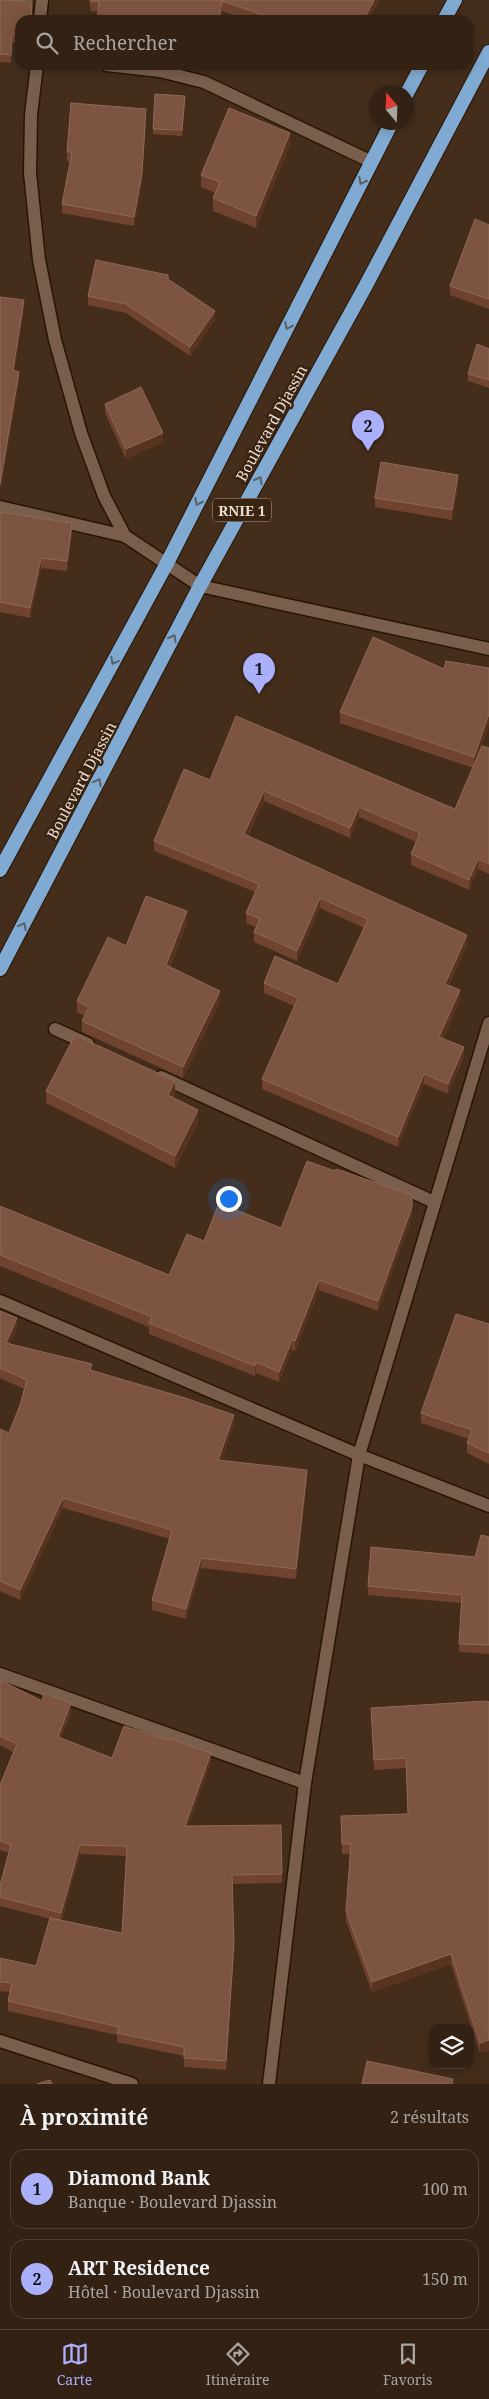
<!DOCTYPE html>
<html lang="fr">
<meta charset="utf-8">
<style>
body{margin:0;font-family:"Noto Serif",serif;background:#3b2a1d;color:#f1f3f6}
.controls{position:absolute;right:15px;bottom:15px;display:grid;overflow:hidden;border-radius:10px;box-shadow:0 2px 12px #0003}
.controls button{width:45px;height:45px;display:grid;place-items:center;padding:0;border:0;border-bottom:1px solid #4e3f34;background:#332214;color:#f1f3f6;font:25px sans-serif}
.compass{position:absolute;left:369px;top:85px;width:45px;height:45px;border-radius:50%;background:#332214;box-shadow:0 2px 12px #0003;rotate:341deg}
.you{position:absolute;left:228px;top:1198px;width:18px;height:18px;margin:-12px;border:4px solid #fff;border-radius:50%;background:#1a73e8;box-shadow:0 0 0 8px #1a73e833}
.badge{display:grid;place-items:center;width:32px;height:32px;border-radius:50%;background:#aab0fc;color:#111;font-size:16px;font-weight:700}
.pin{position:absolute;translate:-50% -41px;filter:drop-shadow(0 1px 2px #0008)}
.pin::after{content:'';position:absolute;top:26px;width:18px;height:15px;background:inherit;clip-path:polygon(0 0,100% 0,50% 100%)}
.list{margin:0;padding:0;list-style:none}
h2{display:flex;justify-content:space-between;align-items:center;height:65px;margin:0;padding:0 20px;font-size:21px}
h2 small{font-size:16px;font-weight:400;color:#a9a4a0}
.list li{display:grid;grid-template-columns:32px 1fr auto;gap:15px;align-items:center;box-sizing:border-box;height:80px;margin:0 10px 10px;padding:0 10px;border:1px solid #4e3f34;border-radius:15px}
.list b{display:block;font-size:19px;white-space:nowrap}
.list p{margin:0;font-size:16px;white-space:nowrap;color:#a9a4a0}
.list em{font-size:16px;font-style:normal;color:#a9a4a0}
.icon{flex:none;width:28px;height:28px;fill:none;stroke:currentColor;stroke-width:2;stroke-linecap:round;stroke-linejoin:round}
.map{position:relative;flex:none;width:489px;height:2084px;overflow:hidden}
.search{position:absolute;background:#332214;box-shadow:0 2px 12px #0003;left:15px;right:15px;top:15px;height:55px;display:flex;align-items:center;gap:12px;box-sizing:border-box;padding:0 18px;border-radius:15px;color:#a9a4a0;font-size:19px}
.sheet{height:245px;background:#332214}
nav{display:flex;justify-content:space-around;align-items:center;box-sizing:border-box;height:70px;border-top:1px solid #4e3f34;background:#332214;font-size:14px;color:#a9a4a0}
nav a{display:grid;justify-items:center;gap:2px}
nav .on{color:#aab0fc}
.map>svg:first-child{display:block}
.lines{fill:none;stroke-linecap:round;stroke-linejoin:round}
.minor-casing{stroke:#291504;stroke-width:15}
.trunk-casing{stroke:#291504;stroke-width:16}
.minor{stroke:#785e4b;stroke-width:12}
.trunk{stroke:#81aad2;stroke-width:14}
.wall{fill:#6f4330;fill-rule:evenodd}
.shaded-wall{fill:#583420}
.building{fill:#7d5441;stroke:#8e6958}
.oneway{stroke:#596068}
.labels{text-anchor:middle;dominant-baseline:central;stroke-width:5;stroke-linejoin:round;paint-order:stroke}
.shield{fill:#392311;stroke:#b6a497;stroke-width:1}
.shield-label{font-size:14px;font-weight:bold;fill:#ebdcd1}
.street-label{font-size:15px;fill:#ebdcd1;stroke:#392311}
</style>
<div class="map">
<svg width="489" height="2084" viewBox="0 0 489 2084">
<rect width="100%" height="100%" fill="#442d1b"/>
<g class="lines">
<defs>
<g id="minor">
<path d="M40,20L42,0"/>
<path d="M37,65L31,115L30,173L39,260L55,340L81,433L104,496L125,536L200,586L489,649"/>
<path d="M107,65L160,71L204,82L372,162"/>
<path d="M0,507L125,536"/>
<path d="M55,1029L88,1044"/>
<path d="M161,1077L434,1202"/>
<path d="M0,1301L359,1455L489,1506"/>
<path d="M0,1674L305,1783"/>
<path d="M0,2041L132,2084"/>
<path d="M269,2084L305,1783L359,1455L489,1023"/>
</g>
<g id="trunk">
<path d="M444,20L455,0"/>
<path d="M406,95L422,65"/>
<path d="M0,870L166,565L392,122"/>
<path d="M0,969L200,586L365,287L489,52"/>
</g>
</defs>
<use href="#minor" class="minor-casing"/>
<use href="#trunk" class="trunk-casing"/>
<use href="#minor" class="minor"/>
<use href="#trunk" class="trunk"/>
</g>
<g class="wall">
<path d="M0,0L32,9L20,20V43L12,42L11,63L0,62Z"/>
<path d="M89,0H379L369,20H248L222,11L221,20H97L98,11L91,12Z"/>
<path d="M185,101L182,136L153,134V129Z"/>
<path d="M146,118L142,182L134,226L62,213V204L70,161H67V152Z"/>
<path d="M290,145L256,228L213,211V198L215,193L201,187V175Z"/>
<path d="M489,225V309L450,295V286Z"/>
<path d="M168,279L215,320L190,356L126,313L88,305V296Z"/>
<path d="M489,349V388L468,381V374Z"/>
<path d="M105,404L163,442L126,459L105,413Z"/>
<path d="M458,485L452,520L375,507V498Z"/>
<path d="M0,512L72,533L67,571L41,568L30,618L0,612Z"/>
<path d="M340,712L489,748V874L478,869L469,890L411,865V854L416,842L359,817L350,838L264,801L248,836L467,945L449,985L460,1000L443,1039L464,1057L448,1094L424,1084L398,1147L262,1089V1079L294,1006L264,993V983L338,984L364,928L320,908L297,961L254,942V932L256,927L246,923V913L255,892L154,851V841L210,780L455,809L473,768L340,723Z"/>
<path d="M187,923L170,967L220,1002L183,1078L82,1032V1021L85,1016L77,1012V1001L126,946Z"/>
<path d="M46,1091L175,1093L173,1098L198,1122L175,1168L46,1103Z"/>
<path d="M0,1206L169,1275L204,1241L281,1228L412,1217L378,1311L319,1290L295,1351L292,1350L279,1382L256,1373L255,1376L149,1334V1327L0,1266Z"/>
<path d="M0,1311L17,1328L10,1344L92,1370L234,1425L221,1460L307,1480L296,1579L201,1568L186,1619L152,1610V1600L170,1539L63,1508L20,1600L0,1591V1429L9,1433L20,1405L24,1389L0,1378Z"/>
<path d="M489,1324V1464L467,1453V1443L469,1439L421,1423V1413Z"/>
<path d="M489,1537V1654L459,1652L461,1603L368,1595V1586L475,1557Z"/>
<path d="M0,1680L42,1701L71,1713L61,1739L112,1758L211,1763L188,1826L281,1825L282,1883L232,1884L234,1952L226,2070L184,2067V2056L117,2042V2035L8,2011V2001L10,1992L0,1991V1958L36,1966L50,1919L0,1906V1885L9,1853L0,1850V1785L13,1752L0,1745ZM80,1854L126,1856L122,1933L62,1920Z"/>
<path d="M487,1701L480,2053L451,1964L372,1992L346,1921L350,1854H342L341,1816L408,1814L406,1768L374,1770L371,1708Z"/>
</g>
<g class="shaded-wall">
<path d="M374,0H379L369,20H364Z"/>
<path d="M222,1V11L221,20H219Z"/>
<path d="M146,109L142,182L134,226V217Z"/>
<path d="M290,133V145L256,228V216Z"/>
<path d="M24,300V310L13,380V370Z"/>
<path d="M215,311V320L190,356V347Z"/>
<path d="M19,372V382L0,494V484Z"/>
<path d="M163,433V442L126,459V449Z"/>
<path d="M458,475V485L452,520V510Z"/>
<path d="M72,523V533L67,571V561Z"/>
<path d="M41,558V568L30,618V608Z"/>
<path d="M489,714V726L474,769V757Z"/>
<path d="M264,791V801L244,845V834Z"/>
<path d="M359,807V817L350,838V828Z"/>
<path d="M478,859V869L469,890V880Z"/>
<path d="M320,898V908L297,961V951Z"/>
<path d="M187,911V923L166,976V965Z"/>
<path d="M467,935V945L445,994V984Z"/>
<path d="M460,990V1000L439,1047V1037Z"/>
<path d="M220,991V1002L183,1078V1067Z"/>
<path d="M464,1047V1057L448,1094V1084Z"/>
<path d="M424,1074V1084L398,1147V1137Z"/>
<path d="M175,1081V1093L168,1108V1095Z"/>
<path d="M198,1110V1122L175,1168V1156Z"/>
<path d="M412,1207V1217L378,1311V1301Z"/>
<path d="M319,1280V1290L295,1351V1341Z"/>
<path d="M17,1318V1328L6,1353V1343Z"/>
<path d="M292,1340V1350L279,1382V1372Z"/>
<path d="M256,1362V1373L255,1376V1366Z"/>
<path d="M234,1415V1425L218,1470V1460Z"/>
<path d="M307,1470V1480L296,1579V1569Z"/>
<path d="M63,1498V1508L20,1600V1590Z"/>
<path d="M201,1558V1568L186,1619V1609Z"/>
<path d="M71,1703V1713L58,1747V1737Z"/>
<path d="M211,1753V1763L185,1835V1826Z"/>
<path d="M80,1845V1854L61,1922V1913Z"/>
<path d="M234,1943V1952L226,2070V2061Z"/>
<path d="M451,1954V1964L372,1992V1982Z"/>
<path d="M489,2040V2051L480,2053V2043Z"/>
</g>
<g class="building">
<path d="M0,0L32,1L31,20H20V34H12L11,55L0,54Z"/>
<path d="M91,0H374L364,20H277L222,1L219,20H97L99,1L91,2Z"/>
<path d="M155,94L185,96L182,130L153,129Z"/>
<path d="M71,103L146,109L142,173L134,217L62,204L72,152H67Z"/>
<path d="M229,108L290,133L256,216L213,198L220,182L201,175Z"/>
<path d="M475,219L489,225V299L450,286Z"/>
<path d="M96,260L168,275V279L215,311L190,347L126,304L88,296Z"/>
<path d="M0,297L24,300L13,370L19,372L0,484Z"/>
<path d="M477,344L489,349V380L468,374Z"/>
<path d="M141,387L163,433L126,449L105,404Z"/>
<path d="M381,462L458,475L452,510L375,498Z"/>
<path d="M0,512L72,523L67,561L41,558L30,608L0,602Z"/>
<path d="M373,637L444,669L446,661L489,668V714L474,757L340,712Z"/>
<path d="M236,716L455,809L482,746L489,748V864L478,859L469,880L411,854L420,833L359,807L350,828L264,791L244,834L467,935L445,984L460,990L439,1037L464,1047L448,1084L424,1074L398,1137L262,1079L298,998L264,983L275,956L338,984L368,919L320,898L297,951L254,932L260,919L246,913L259,884L154,841L184,769L210,780Z"/>
<path d="M146,896L187,911L166,965L220,991L183,1067L82,1021L89,1007L77,1001L108,937L126,946Z"/>
<path d="M75,1035L175,1081L168,1095L198,1110L175,1156L46,1091Z"/>
<path d="M307,1161L335,1171L336,1169L412,1195V1207L378,1301L319,1280L295,1341L292,1340L279,1372L256,1362L255,1366L149,1323L152,1317L0,1255V1206L169,1275L187,1234L204,1241L219,1203L281,1228Z"/>
<path d="M0,1311L17,1318L6,1343L92,1364L90,1370L182,1397L234,1415L218,1460L307,1470L296,1569L201,1558L186,1609L152,1600L172,1530L63,1498L20,1590L0,1581V1429L9,1433L20,1405L27,1380L0,1368Z"/>
<path d="M456,1314L489,1324V1453L467,1443L472,1430L421,1413Z"/>
<path d="M481,1535L489,1537V1645L459,1644L462,1595L368,1586L371,1547L475,1557Z"/>
<path d="M0,1680L42,1701L44,1693L71,1703L58,1737L112,1758L124,1726L168,1740L169,1738L211,1753L185,1826L281,1825L282,1874L232,1875L234,1943L226,2061L184,2058V2047L117,2033L119,2027L8,2001L12,1983L0,1982V1958L36,1966L50,1918L122,1933L127,1846L80,1845L61,1913L0,1897V1885L11,1845L0,1841V1785L17,1744L0,1736Z"/>
<path d="M487,1701L489,1702V2040L480,2043L451,1954L372,1982L346,1911L351,1844H342L341,1816L408,1814L406,1758L374,1760L371,1708Z"/>
<path d="M367,2061L453,2079L452,2084H362Z"/>
<path d="M50,2080L52,2084H37Z"/>
</g>
<defs><path id="oneway-chevron" d="M-2-3.5L2.5 0L-2 3.5" fill="none" stroke-width="1.6" stroke-linecap="round" stroke-linejoin="round" transform="scale(1.25)"/></defs>
<g class="oneway">
<use href="#oneway-chevron" transform="translate(362 181) rotate(117)"/>
<use href="#oneway-chevron" transform="translate(288 326) rotate(117)"/>
<use href="#oneway-chevron" transform="translate(259 480) rotate(-61)"/>
<use href="#oneway-chevron" transform="translate(198 502) rotate(117)"/>
<use href="#oneway-chevron" transform="translate(173 638) rotate(-62)"/>
<use href="#oneway-chevron" transform="translate(114 661) rotate(118)"/>
<use href="#oneway-chevron" transform="translate(98 782) rotate(-62)"/>
<use href="#oneway-chevron" transform="translate(23 926) rotate(-62)"/>
</g>
<g class="labels">
<rect class="shield" x="213" y="498.5" width="58" height="23" rx="4"/>
<g class="shield-label">
<text x="242" y="510">RNIE 1</text>
</g>
<g class="street-label">
<text transform="translate(271 423) rotate(-61)">Boulevard Djassin</text>
<text transform="translate(81 780) rotate(-62)">Boulevard Djassin</text>
</g>
</g>
</svg>
<div class="controls">
<button><svg class="icon" aria-label="layers" viewBox="0 0 24 24"><path d="M12 4l9 5-9 5-9-5zM3 14l9 5 9-5"/></svg></button>
</div>
<svg class="compass" viewBox="-18 -18 36 36"><path d="M0-13l5 13h-10z" fill="#e53935"/><path d="M0 13l5-13h-10z" fill="#a9a4a0"/></svg>
<div class="you"></div>
<div class="pin badge" style="left:259px;top:694px">1</div>
<div class="pin badge" style="left:368px;top:451px">2</div>
<div class="search"><svg class="icon" aria-label="search" viewBox="0 0 24 24"><circle cx="10" cy="10" r="6"/><path d="M15 15l6 6"/></svg>Rechercher</div>
</div>
<section class="sheet">
<h2>À proximité<small>2 résultats</small></h2>
<ul class="list">
<li><span class="badge">1</span><div><b>Diamond Bank</b><p>Banque · Boulevard Djassin</p></div><em>100 m</em></li>
<li><span class="badge">2</span><div><b>ART Residence</b><p>Hôtel · Boulevard Djassin</p></div><em>150 m</em></li>
</ul>
</section>
<nav>
<a class="on"><svg class="icon" aria-label="map" viewBox="0 0 24 24"><path d="M3 6l6-2 6 2 6-2v14l-6 2-6-2-6 2zM9 4v14M15 6v14"/></svg>Carte</a>
<a><svg class="icon" aria-label="directions" viewBox="0 0 24 24"><path d="M12 3l9 9-9 9-9-9zM9 14v-3h6M13 9l2 2-2 2"/></svg>Itinéraire</a>
<a><svg class="icon" aria-label="saved" viewBox="0 0 24 24"><path d="M7 4h10v16l-5-4-5 4z"/></svg>Favoris</a>
</nav>
